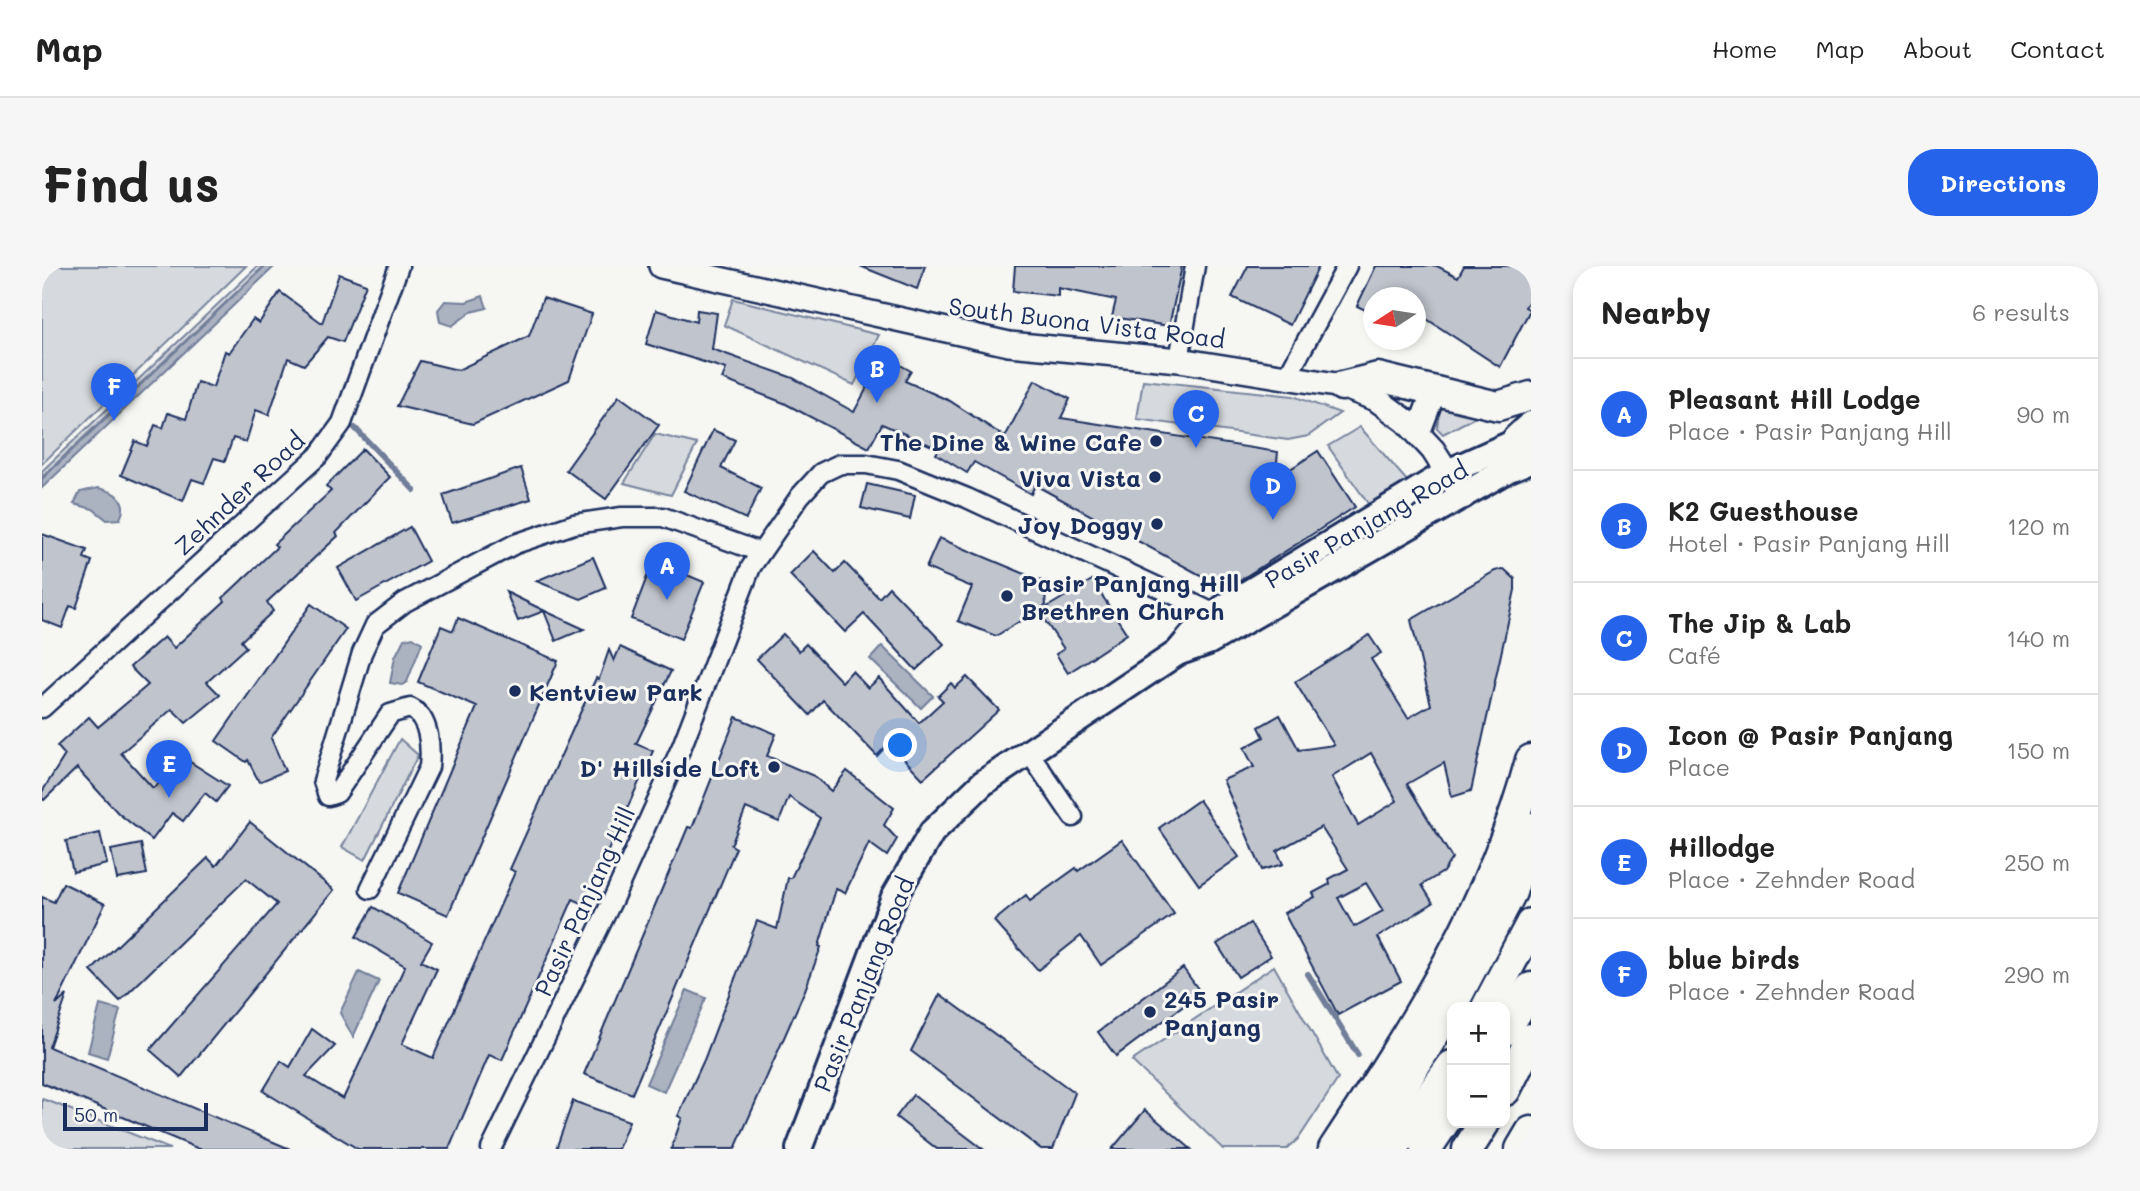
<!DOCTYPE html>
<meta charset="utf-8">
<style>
body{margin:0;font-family:Mali,sans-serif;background:#f6f6f6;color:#222}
.controls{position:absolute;right:21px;bottom:21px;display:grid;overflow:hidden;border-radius:14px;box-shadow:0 4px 10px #0003}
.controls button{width:63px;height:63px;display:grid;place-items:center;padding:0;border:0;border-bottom:2px solid #e0e0e0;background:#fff;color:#222;font:35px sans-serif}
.compass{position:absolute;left:1321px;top:21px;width:63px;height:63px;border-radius:50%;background:#fff;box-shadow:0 4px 10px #0003;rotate:258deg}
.scale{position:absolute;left:21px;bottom:18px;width:145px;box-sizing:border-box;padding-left:7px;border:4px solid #1b2f5e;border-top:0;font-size:19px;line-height:24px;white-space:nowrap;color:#1b2f5e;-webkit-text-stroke:5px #f6f6f2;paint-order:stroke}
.you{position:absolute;left:859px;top:480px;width:24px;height:24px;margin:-18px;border:5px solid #fff;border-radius:50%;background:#1a73e8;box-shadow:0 0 0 10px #1a73e833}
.badge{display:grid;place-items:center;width:46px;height:46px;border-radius:50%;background:#2563eb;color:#fff;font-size:23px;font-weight:700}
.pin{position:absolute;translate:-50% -58px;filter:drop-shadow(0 2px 4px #0008)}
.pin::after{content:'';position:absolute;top:37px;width:24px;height:21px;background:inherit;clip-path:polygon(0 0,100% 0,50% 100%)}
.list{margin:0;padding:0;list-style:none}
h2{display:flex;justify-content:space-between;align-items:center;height:91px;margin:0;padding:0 28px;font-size:30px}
h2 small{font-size:23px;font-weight:400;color:#767676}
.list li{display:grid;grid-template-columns:46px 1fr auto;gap:21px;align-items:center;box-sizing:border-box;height:112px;padding:0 28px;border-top:2px solid #e0e0e0}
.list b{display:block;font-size:26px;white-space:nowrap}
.list p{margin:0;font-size:23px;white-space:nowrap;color:#767676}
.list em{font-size:23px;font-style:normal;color:#767676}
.map{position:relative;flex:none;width:1489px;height:883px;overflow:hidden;border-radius:28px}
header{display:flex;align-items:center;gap:42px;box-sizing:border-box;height:98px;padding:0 35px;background:#fff;border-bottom:2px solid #e0e0e0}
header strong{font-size:33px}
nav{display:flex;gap:38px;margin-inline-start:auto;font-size:24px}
.intro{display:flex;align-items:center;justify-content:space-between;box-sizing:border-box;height:168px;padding:0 42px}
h1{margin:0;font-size:49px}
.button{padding:18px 32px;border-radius:28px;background:#2563eb;color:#fff;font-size:24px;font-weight:700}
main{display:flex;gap:42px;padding:0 42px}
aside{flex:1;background:#fff;border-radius:28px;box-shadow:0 4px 10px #0003}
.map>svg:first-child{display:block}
.green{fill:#d6d9dd;stroke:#78849e;stroke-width:2}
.water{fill:#abb2c0;stroke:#717e99;stroke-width:2}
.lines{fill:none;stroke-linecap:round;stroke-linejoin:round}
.stream{stroke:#717e99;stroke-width:6}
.building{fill:#c0c4cd;stroke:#1b2f5e;stroke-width:2;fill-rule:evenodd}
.minor-casing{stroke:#1b2f5e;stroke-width:23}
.tertiary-casing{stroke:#1b2f5e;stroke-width:28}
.secondary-casing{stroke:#1b2f5e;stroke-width:30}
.primary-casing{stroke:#1b2f5e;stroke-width:33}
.trunk-casing{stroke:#1b2f5e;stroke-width:35}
.minor{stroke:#f6f6f2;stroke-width:18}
.tertiary{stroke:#f6f6f2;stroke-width:23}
.secondary{stroke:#f6f6f2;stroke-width:24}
.primary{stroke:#f6f6f2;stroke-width:28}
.trunk{stroke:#f6f6f2;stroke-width:30}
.poi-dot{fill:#1b2f5e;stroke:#f6f6f2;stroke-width:2.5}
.labels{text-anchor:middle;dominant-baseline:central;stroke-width:6;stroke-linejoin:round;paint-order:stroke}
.street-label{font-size:24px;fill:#1b2f5e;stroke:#f6f6f2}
.poi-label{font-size:24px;font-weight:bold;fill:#1b2f5e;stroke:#f6f6f2;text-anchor:end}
</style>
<header>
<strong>Map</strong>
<nav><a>Home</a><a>Map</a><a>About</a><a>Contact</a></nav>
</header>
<div class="intro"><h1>Find us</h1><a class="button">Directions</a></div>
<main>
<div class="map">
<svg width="1489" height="883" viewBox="0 0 1489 883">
<rect width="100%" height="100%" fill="#f6f6f2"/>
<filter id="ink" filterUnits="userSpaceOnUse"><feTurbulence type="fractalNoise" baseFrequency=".0143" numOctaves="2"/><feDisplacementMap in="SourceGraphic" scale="14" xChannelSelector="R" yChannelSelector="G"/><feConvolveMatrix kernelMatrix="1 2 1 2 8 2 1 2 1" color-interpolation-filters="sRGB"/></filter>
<g filter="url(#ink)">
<g class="green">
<path d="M0,0H204L0,198Z"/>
<path d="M216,0H222L0,211V205Z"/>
<path d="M691,33L837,69L812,119L682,59Z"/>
<path d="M1101,114L1251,130L1298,147L1266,170L1246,174L1095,153Z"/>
<path d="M1398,137L1441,147L1401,168L1395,162Z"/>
<path d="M1318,161L1366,216L1327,239L1286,180Z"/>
<path d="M613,168L655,178L629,229L582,217Z"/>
<path d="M358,473L376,489L323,594L300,581Z"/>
<path d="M1232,700L1296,813L1257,872L1245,883H1181L1090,795Z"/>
<path d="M0,833L9,836L128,883H0Z"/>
</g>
<g class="water">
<path d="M223,0H233L0,222V213Z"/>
<path d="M441,30L445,42L429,46L410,60L398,56L396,44L403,35L424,36Z"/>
<path d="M56,222C72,225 88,234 78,253L65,254L51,243L32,238L38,226Z"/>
<path d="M371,371L380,377L365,416L360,419L348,417L353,391L362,373Z"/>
<path d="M840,380L891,430L879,442L828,393Z"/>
<path d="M317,706L337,715L311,771L298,747Z"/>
<path d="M645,724L664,732L622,826L604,818Z"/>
<path d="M58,739L78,744L65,792L46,786Z"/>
</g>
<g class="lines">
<g class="stream">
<path d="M313,162L372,224"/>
<path d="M1266,708L1316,789"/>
</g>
</g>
<g class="building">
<path d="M818,0H883L875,23Z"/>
<path d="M973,0H1140L1127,60L1070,51L1074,34L1016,22V30L971,25Z"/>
<path d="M1206,0H1277L1248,59L1190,31Z"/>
<path d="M1334,0H1395L1416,11L1422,0H1489V32L1483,41L1488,44L1458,101L1374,46V32H1332V48L1315,40Z"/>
<path d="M297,8L324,18L301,76L286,71L262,99L246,92L227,149L214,144L204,176L191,172L183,195L172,192L162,217L150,213L141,235L79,209L93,175L105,180L113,159L121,162L126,147L144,153L155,116L171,121L183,85L187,87L211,53L217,57L238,26L280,57Z"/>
<path d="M501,32L550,48L527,114L431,158L355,140L378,95L416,104L487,70Z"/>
<path d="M614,44L654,56L655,44L675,47L670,83L751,112L812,146L842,90L869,105L863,115L908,135L963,171L993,114L1028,133L1019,152L1236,186L1233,213L1276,185L1313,241L1184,323L993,219L989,228L932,196L925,207L894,188L897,183L840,158L827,182L742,137L680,113L684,103L604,78Z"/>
<path d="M577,130L617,159L564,233L524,204Z"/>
<path d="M671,164L693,174L679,202L719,222L704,253L642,225Z"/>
<path d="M321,183L348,211L294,267L296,270L225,336L231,345L199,375L204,381L165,416L178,429L144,457L130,443L79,487L111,522L145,494L186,520L174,536L163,527L141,555L130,547L110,574L76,547L35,502L2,534L0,532V526L23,489L15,480L47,451L56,461L106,419L88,401L122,371L132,382L183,335L181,332L235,281L232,278L289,225L284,220Z"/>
<path d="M479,202L489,233L410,257L401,229Z"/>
<path d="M825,218L873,229L868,253L819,242Z"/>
<path d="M368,261L386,295L314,335L296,302Z"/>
<path d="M0,268L45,284L42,292L50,295L34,342L28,340L20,362L0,354Z"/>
<path d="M897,272L1002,316L1004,339L954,370L916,355L930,321L884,302Z"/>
<path d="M772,285L793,307L803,297L837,332L847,321L902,378L874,404L822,348L803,366L748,309Z"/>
<path d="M551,291L564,322L539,333L494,315Z"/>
<path d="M611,295L662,316L639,373L589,353Z"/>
<path d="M1462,303L1473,313V324L1429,525L1410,531L1402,497L1365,518L1410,592L1401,606L1380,619L1391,637L1336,671L1359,715L1296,749L1242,647L1273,631L1271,627L1288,618L1287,613L1306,603L1279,561L1235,585L1241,598L1220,604L1181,514L1212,501L1202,482L1222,471L1217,461L1238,449L1257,484L1292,479L1253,416L1327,369L1339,387L1329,393L1366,452L1389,439L1369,354L1453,305ZM1329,487L1355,535L1316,559L1290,511ZM1324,617L1341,645L1312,661L1296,632Z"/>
<path d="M1050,314L1085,368L1026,407L1014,388L1022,383L997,346Z"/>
<path d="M464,326L503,345L542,363L514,375L502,345L476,355Z"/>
<path d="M269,338L304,363L229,472L243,505L217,516L206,494L204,496L174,475Z"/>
<path d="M416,352L516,395L406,649L356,627L435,441L376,416L399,360L411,365Z"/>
<path d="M741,368L757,385L764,378L800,416L810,405L826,422L837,412L877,457L901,435L896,430L909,417L913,422L925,411L957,444L881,513L847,477L835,490L781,434L768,449L715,393Z"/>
<path d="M578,381L629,405L594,478L611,485L542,638L531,633L460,794L447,789L407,883H316L221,825L239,795L248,801L270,763L293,780L264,810L301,833L363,700L314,671L331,641L390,676L379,695L395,703L360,778L391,792L473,606L468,603L543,436L554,412L557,413L567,384L572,395Z"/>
<path d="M694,451L734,468L725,490L772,510L789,525L805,505L852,542L842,559L855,573L845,590L827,577L803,627L794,623L777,680L779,681L763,724L693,883H629L640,852L636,850L662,794L715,655L735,663L746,612H749L778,552L747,531L737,556L704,542L689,579L694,582L590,828L542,808L646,561L650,562Z"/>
<path d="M1157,534L1197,591L1157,619L1117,562Z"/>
<path d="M208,556L292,624L139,811L108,784L235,638L204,613L78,735L49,705L166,592L174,600Z"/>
<path d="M58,567L65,598L31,606L24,575Z"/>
<path d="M1080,574L1132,648L1059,699L1039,670L996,704L952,655L984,629L988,635L1034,602L1036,605Z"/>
<path d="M99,578L105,608L75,613L69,584Z"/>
<path d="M21,617L63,638L14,739L25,729L7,781L248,883H157L0,817V631L12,636Z"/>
<path d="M1208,657L1229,690L1196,711L1175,678Z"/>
<path d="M1141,702L1159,727L1074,790L1056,766Z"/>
<path d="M898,728L1033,827L1011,883H999L869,785Z"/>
<path d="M871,829L912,861L941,883H895L854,851Z"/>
<path d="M531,835L587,855L576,883H514Z"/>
<path d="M1103,844L1149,883H1070Z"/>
</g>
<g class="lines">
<defs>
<g id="minor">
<path d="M1137,94L1153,0"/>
<path d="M1246,109L1305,0"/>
<path d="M0,442L276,190L300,157L357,0"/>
<path d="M986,485L1031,551"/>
<path d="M328,623L387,501C389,482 388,451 368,442L348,448L295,527L286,530L281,515L320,387L333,359L363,336L473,278L532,258L580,251H621L718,286"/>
<path d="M449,883L571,633L640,480L709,301L758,230L779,207L798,198H824L856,204L925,232L1182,352"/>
</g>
<g id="tertiary">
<path d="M619,0L967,78L1137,94L1300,120L1334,133L1364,155L1391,184L1421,231"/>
<path d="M1376,167L1392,125"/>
</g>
<g id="secondary">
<path d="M1135,387L1157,361L1181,342L1406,206L1489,169"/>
<path d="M757,883L852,631L890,566L941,517L1135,387L1166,376L1465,204L1489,194"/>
</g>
<g id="primary">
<path d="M1300,120L1336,111L1456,140L1489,130"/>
<path d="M1475,173L1489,160"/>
</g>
<g id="trunk">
<path d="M1445,741L1489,658"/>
<path d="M1463,764L1489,722"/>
<path d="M1463,824L1489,773"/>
<path d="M1292,883C1373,760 1451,638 1489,494"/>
<path d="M1321,883L1411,737L1469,626L1488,562"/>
<path d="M1350,883L1410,800"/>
<path d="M1384,883L1410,844"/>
<path d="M1426,883L1442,857"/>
<path d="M1479,883L1489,866"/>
</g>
</defs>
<use href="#minor" class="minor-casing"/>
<use href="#tertiary" class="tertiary-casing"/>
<use href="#secondary" class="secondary-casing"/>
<use href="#primary" class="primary-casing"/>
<use href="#trunk" class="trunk-casing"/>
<use href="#minor" class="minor"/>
<use href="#tertiary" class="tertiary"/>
<use href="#secondary" class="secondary"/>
<use href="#primary" class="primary"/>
<use href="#trunk" class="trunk"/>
</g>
</g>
<g class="poi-dot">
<circle cx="1114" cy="175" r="7"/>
<circle cx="1113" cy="211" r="7"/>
<circle cx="1115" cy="258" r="7"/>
<circle cx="965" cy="330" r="7"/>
<circle cx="473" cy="425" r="7"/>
<circle cx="732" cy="501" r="7"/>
<circle cx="1108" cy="746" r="7"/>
</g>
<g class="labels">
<g class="street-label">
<text transform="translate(1045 56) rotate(7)">South Buona Vista Road</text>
<text transform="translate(197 227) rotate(-43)">Zehnder Road</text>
<text transform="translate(1324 258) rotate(-30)">Pasir Panjang Road</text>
<text transform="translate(542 635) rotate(-65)">Pasir Panjang Hill</text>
<text transform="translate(821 718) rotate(-68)">Pasir Panjang Road</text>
</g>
<g class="poi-label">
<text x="1100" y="175">The Dine &amp; Wine Cafe</text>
<text x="1099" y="211">Viva Vista</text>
<text x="1101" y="258">Joy Doggy</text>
<text x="979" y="316" text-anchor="start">Pasir Panjang Hill<tspan x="979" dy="28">Brethren Church</tspan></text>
<text x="487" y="425" text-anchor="start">Kentview Park</text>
<text x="718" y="501">D' Hillside Loft</text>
<text x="1122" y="732" text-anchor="start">245 Pasir<tspan x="1122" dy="28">Panjang</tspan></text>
</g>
</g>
</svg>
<div class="controls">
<button>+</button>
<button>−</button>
</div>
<svg class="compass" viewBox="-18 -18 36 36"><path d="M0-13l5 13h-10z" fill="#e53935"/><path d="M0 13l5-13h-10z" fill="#767676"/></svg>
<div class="scale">50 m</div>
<div class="you"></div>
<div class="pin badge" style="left:625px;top:334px">A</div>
<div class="pin badge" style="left:835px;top:137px">B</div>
<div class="pin badge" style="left:1154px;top:182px">C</div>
<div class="pin badge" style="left:1231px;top:254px">D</div>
<div class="pin badge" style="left:127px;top:532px">E</div>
<div class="pin badge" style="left:72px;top:155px">F</div>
</div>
<aside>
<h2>Nearby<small>6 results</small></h2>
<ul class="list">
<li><span class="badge">A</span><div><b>Pleasant Hill Lodge</b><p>Place · Pasir Panjang Hill</p></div><em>90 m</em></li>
<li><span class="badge">B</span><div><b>K2 Guesthouse</b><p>Hotel · Pasir Panjang Hill</p></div><em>120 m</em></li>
<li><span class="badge">C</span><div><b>The Jip &amp; Lab</b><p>Café</p></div><em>140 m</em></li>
<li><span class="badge">D</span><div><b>Icon @ Pasir Panjang</b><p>Place</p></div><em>150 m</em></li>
<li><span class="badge">E</span><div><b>Hillodge</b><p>Place · Zehnder Road</p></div><em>250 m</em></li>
<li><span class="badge">F</span><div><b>blue birds</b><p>Place · Zehnder Road</p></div><em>290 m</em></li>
</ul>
</aside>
</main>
